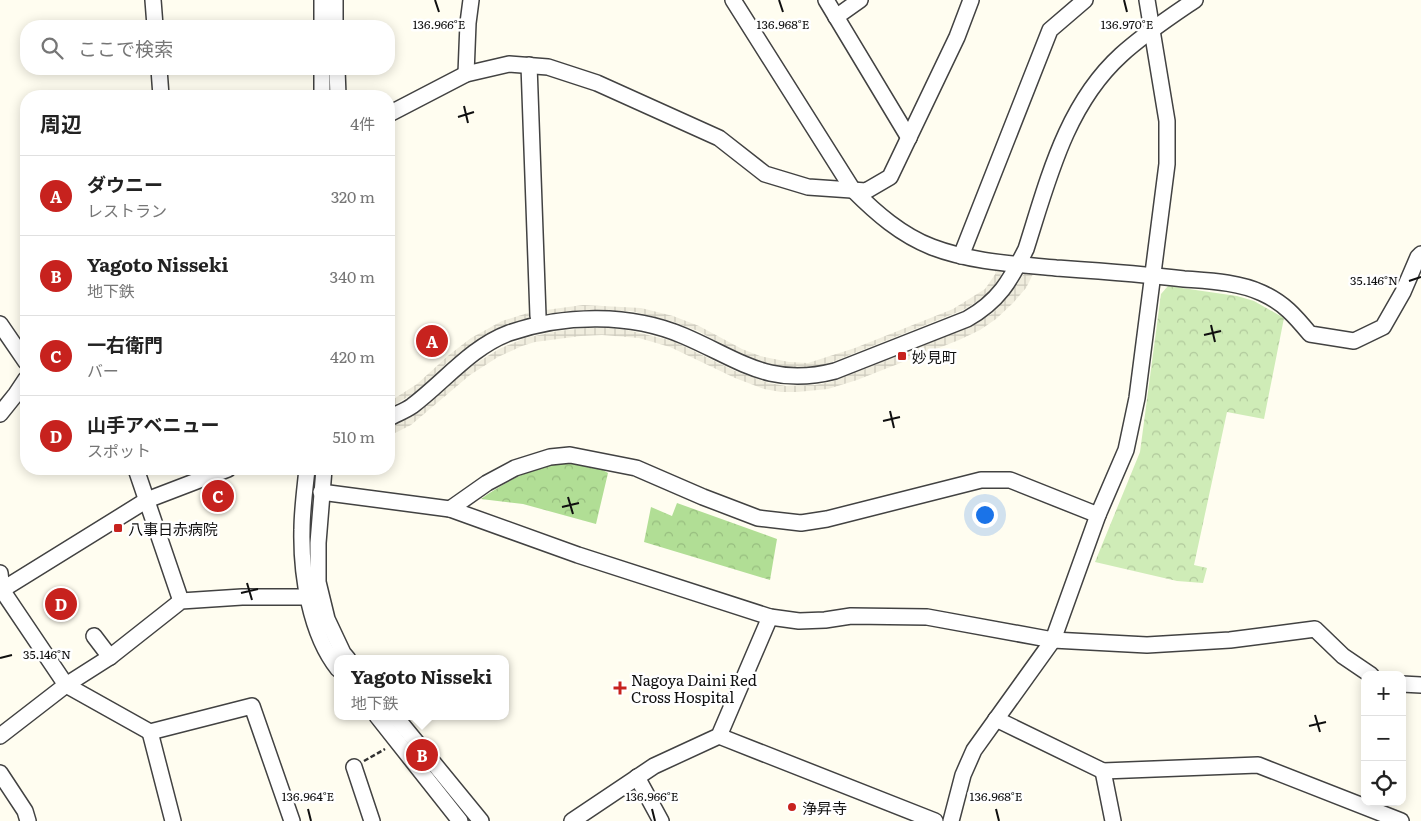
<!DOCTYPE html>
<html lang="ja">
<meta charset="utf-8">
<style>
body{margin:0;font-family:Literata,"Noto Sans JP",serif;background:#f2f2f2;color:#222}
.controls{position:absolute;right:15px;bottom:15px;display:grid;overflow:hidden;border-radius:10px;box-shadow:0 2px 12px #0003}
.controls button{width:45px;height:45px;display:grid;place-items:center;padding:0;border:0;border-bottom:1px solid #e0e0e0;background:#fff;color:#222;font:25px sans-serif}
.you{position:absolute;left:984px;top:514px;width:18px;height:18px;margin:-12px;border:4px solid #fff;border-radius:50%;background:#1a73e8;box-shadow:0 0 0 8px #1a73e833}
.badge{display:grid;place-items:center;width:32px;height:32px;border-radius:50%;background:#c7221e;color:#fff;font-size:16px;font-weight:700}
.pin{position:absolute;translate:-50% -50%;border:2px solid #fff;box-shadow:0 1px 5px #0006}
.popup{position:absolute;left:334px;top:655px;width:175px;height:65px;box-sizing:border-box;display:grid;place-content:center;border-radius:10px;background:#fff;filter:drop-shadow(0 1px 4px #0005);font-size:16px;white-space:nowrap;color:#767676}
.popup b{font-size:19px;color:#222}
.popup::after{content:'';position:absolute;left:50%;top:100%;margin-left:-10px;border:10px solid transparent;border-top-color:#fff}
.list{margin:0;padding:0;list-style:none}
h2{display:flex;justify-content:space-between;align-items:center;height:65px;margin:0;padding:0 20px;font-size:21px}
h2 small{font-size:16px;font-weight:400;color:#767676}
.list li{display:grid;grid-template-columns:32px 1fr auto;gap:15px;align-items:center;box-sizing:border-box;height:80px;padding:0 20px;border-top:1px solid #e0e0e0}
.list b{display:block;font-size:19px;white-space:nowrap}
.list p{margin:0;font-size:16px;white-space:nowrap;color:#767676}
.list em{font-size:16px;font-style:normal;color:#767676}
.icon{flex:none;width:28px;height:28px;fill:none;stroke:currentColor;stroke-width:2;stroke-linecap:round;stroke-linejoin:round}
.map{position:relative;flex:none;width:1421px;height:821px;overflow:hidden}
.search{position:absolute;background:#fff;box-shadow:0 2px 12px #0003;left:20px;top:20px;width:375px;height:55px;display:flex;align-items:center;gap:12px;box-sizing:border-box;padding:0 18px;border-radius:20px;color:#767676;font-size:19px}
.panel{position:absolute;background:#fff;box-shadow:0 2px 12px #0003;left:20px;top:90px;width:375px;height:385px;border-radius:20px}
.map>svg:first-child{display:block}
.forest{fill:url(#forest-crowns)}
.park{fill:url(#park-crowns)}
.plaza{fill:url(#plaza-grid)}
.lines{fill:none;stroke-linecap:round;stroke-linejoin:round}
.minor-casing{stroke:#424242;stroke-width:18}
.path{stroke:#313131;stroke-width:2.5;stroke-dasharray:5 2.5;stroke-linecap:butt}
.minor{stroke:#fff;stroke-width:15}
.ticks{fill:none;stroke:#0f0f0f;stroke-width:2}
.poi-dot{fill:#c7221e;stroke:#fff;stroke-width:2}
.labels{text-anchor:middle;dominant-baseline:central;stroke-width:5;stroke-linejoin:round;paint-order:stroke}
.poi-label{font-size:15px;fill:#0f0f0f;stroke:#fff;text-anchor:start}
.ticks-label{font-size:12px;text-anchor:middle;fill:#0f0f0f;stroke:#fff;stroke-width:5;stroke-linejoin:round;paint-order:stroke}
</style>
<div class="map">
<svg width="1421" height="821" viewBox="0 0 1421 821">
<defs>
<pattern id="forest-crowns" width="20" height="18" patternUnits="userSpaceOnUse" patternTransform="scale(1.25)"><rect width="20" height="18" fill="#b1de95"/><path d="M2 6a3 3 0 1 1 6 0M12 15a3 3 0 1 1 6 0" fill="none" stroke="#97bd7f"/></pattern>
<pattern id="park-crowns" width="20" height="18" patternUnits="userSpaceOnUse" patternTransform="scale(1.25)"><rect width="20" height="18" fill="#cfecb7"/><path d="M2 6a3 3 0 1 1 6 0M12 15a3 3 0 1 1 6 0" fill="none" stroke="#b1c99c"/></pattern>
<pattern id="plaza-grid" width="8" height="8" patternUnits="userSpaceOnUse" patternTransform="scale(1.25)"><rect width="8" height="8" fill="#f0edde"/><path d="M0 4h8M4 0v8" fill="none" stroke="#cdcabd"/></pattern>
</defs>
<rect width="100%" height="100%" fill="#fffdf0"/>
<g class="forest">
<path d="M560,462C577,463 593,463 608,473L596,524L523,504L481,499C505,482 531,468 560,462Z"/>
<path d="M677,503L777,539L770,580L644,542L651,507L672,516Z"/>
</g>
<path class="park" d="M1168,286L1237,296L1254,301L1284,318L1264,419L1227,412L1194,565L1207,568L1203,583L1177,581L1095,562L1140,452L1161,294Z"/>
<g class="plaza">
<path d="M994,268L1001,271L1002,273L995,286L986,296L963,310L827,364L812,367H784L757,361L731,349L698,331L671,321L631,311H587L536,317L511,324L474,342L448,362L416,392L389,408V402L417,384L449,355L471,338L502,321L531,312L583,305L641,308L673,316L699,326L742,349L760,356L789,362L808,363L855,348L953,309L985,289L996,273Z"/>
<path d="M1025,272H1034L1026,288L1013,303L996,319L980,330L959,340L857,380L828,389L797,392H781L764,389L735,378L670,347L639,338L602,335L581,336L535,342L522,346L498,357L470,375L411,425L389,436V428L426,406L470,367L499,349L525,338L558,331L587,328H610L627,330L673,341L735,371L769,383L786,386L815,385L831,382L865,369L972,326L993,313L1001,304L1016,286Z"/>
</g>
<g class="lines">
<defs>
<g id="minor">
<path d="M153,0L155,26"/>
<path d="M335,0V26"/>
<path d="M733,0L853,190C876,213 901,235 932,247C971,262 1015,264 1056,268C1098,271 1141,274 1184,279C1210,281 1238,282 1262,293C1284,303 1295,316 1310,334L1354,341L1383,327L1403,292L1418,257L1421,254"/>
<path d="M826,0L909,138"/>
<path d="M836,17L860,0"/>
<path d="M322,26V0"/>
<path d="M529,65L538,316"/>
<path d="M159,69L161,96"/>
<path d="M337,69L338,96"/>
<path d="M466,74L468,23L471,0"/>
<path d="M322,96V69"/>
<path d="M389,114L466,74L509,64L548,67L597,83L719,138L765,174L808,187L866,191L890,177L957,37L971,0"/>
<path d="M961,256L1050,30L1085,0"/>
<path d="M0,324L26,362"/>
<path d="M0,414L16,394L26,379"/>
<path d="M389,418C396,414 405,411 412,406C444,382 471,347 509,333C564,314 631,313 684,336C740,360 770,388 835,371L967,319C999,301 1010,281 1026,249C1048,180 1066,105 1121,55C1144,34 1170,17 1195,0"/>
<path d="M136,469L181,601"/>
<path d="M307,469C305,489 302,510 302,530C301,574 310,634 338,669"/>
<path d="M324,469L318,543V582L327,619L343,653L348,659"/>
<path d="M321,492L450,509L578,555L770,617L799,621L825,620L851,616L927,617L1053,640L1147,645L1230,640L1315,629L1343,656L1371,675"/>
<path d="M450,509L487,483L515,468L550,457L570,455L636,468L703,497L758,518L801,523L827,519L981,480H1010L1098,515"/>
<path d="M0,573L2,590L66,685L150,732L252,706L292,821"/>
<path d="M0,591L147,500L228,469"/>
<path d="M94,636L110,657"/>
<path d="M1402,684L1421,685"/>
<path d="M377,716L460,821"/>
<path d="M395,716L481,821"/>
<path d="M996,719L1103,771L1258,765L1401,821"/>
<path d="M150,732L173,821"/>
<path d="M0,736L66,685L110,657L181,601L242,597H308"/>
<path d="M719,736L935,821"/>
<path d="M354,767L372,821"/>
<path d="M1103,771L1113,821"/>
<path d="M0,773L25,811L28,821"/>
<path d="M637,777L661,821"/>
<path d="M572,821L654,766L719,736L770,617"/>
<path d="M951,821L963,775L974,750L1053,640L1098,515L1126,450L1137,398L1167,164V121L1147,0"/>
</g>
</defs>
<use href="#minor" class="minor-casing"/>
<path class="path" d="M364,761L385,749"/>
<use href="#minor" class="minor"/>
</g>
<path class="ticks" d="M435,0L439,12M779,0L783,12M1124,0L1127,12M464,106L468,123M458,117L474,112M1409,281L1421,277M1211,325L1215,342M1204,335L1221,331M890,411L894,428M883,421L900,417M568,497L573,514M562,507L579,503M247,583L252,600M241,593L258,589M0,658L12,655M1315,715L1320,732M1309,726L1326,722M308,809L311,821M652,809L655,821M996,809L999,821"/>
<g class="poi-dot">
<rect x="897" y="351" width="10" height="10" rx="2.5"/>
<rect x="113" y="523" width="10" height="10" rx="2.5"/>
<path d="M617.5 680.5h5v5h5v5h-5v5h-5v-5h-5v-5h5z"/>
<circle cx="792" cy="807" r="5"/>
</g>
<g class="labels">
<g class="poi-label">
<text x="912" y="356">妙見町</text>
<text x="128" y="528">八事日赤病院</text>
<text x="631" y="679">Nagoya Daini Red<tspan x="631" dy="17">Cross Hospital</tspan></text>
<text x="802" y="807">浄昇寺</text>
</g>
</g>
<g class="ticks-label">
<text x="439" y="29">136.966°E</text>
<text x="783" y="29">136.968°E</text>
<text x="1127" y="29">136.970°E</text>
<text x="1374" y="285">35.146°N</text>
<text x="47" y="659">35.146°N</text>
<text x="308" y="801">136.964°E</text>
<text x="652" y="801">136.966°E</text>
<text x="996" y="801">136.968°E</text>
</g>
</svg>
<div class="controls">
<button>+</button>
<button>−</button>
<button><svg class="icon" aria-label="locate" viewBox="0 0 24 24"><circle cx="12" cy="12" r="6"/><path d="M12 2v4M12 18v4M2 12h4M18 12h4"/></svg></button>
</div>
<div class="you"></div>
<div class="pin badge" style="left:432px;top:341px">A</div>
<div class="pin badge" style="left:422px;top:755px">B</div>
<div class="popup"><b>Yagoto Nisseki</b>地下鉄</div>
<div class="pin badge" style="left:218px;top:496px">C</div>
<div class="pin badge" style="left:61px;top:604px">D</div>
<div class="search"><svg class="icon" aria-label="search" viewBox="0 0 24 24"><circle cx="10" cy="10" r="6"/><path d="M15 15l6 6"/></svg>ここで検索</div>
<section class="panel">
<h2>周辺<small>4件</small></h2>
<ul class="list">
<li><span class="badge">A</span><div><b>ダウニー</b><p>レストラン</p></div><em>320 m</em></li>
<li><span class="badge">B</span><div><b>Yagoto Nisseki</b><p>地下鉄</p></div><em>340 m</em></li>
<li><span class="badge">C</span><div><b>一右衛門</b><p>バー</p></div><em>420 m</em></li>
<li><span class="badge">D</span><div><b>山手アベニュー</b><p>スポット</p></div><em>510 m</em></li>
</ul>
</section>
</div>
